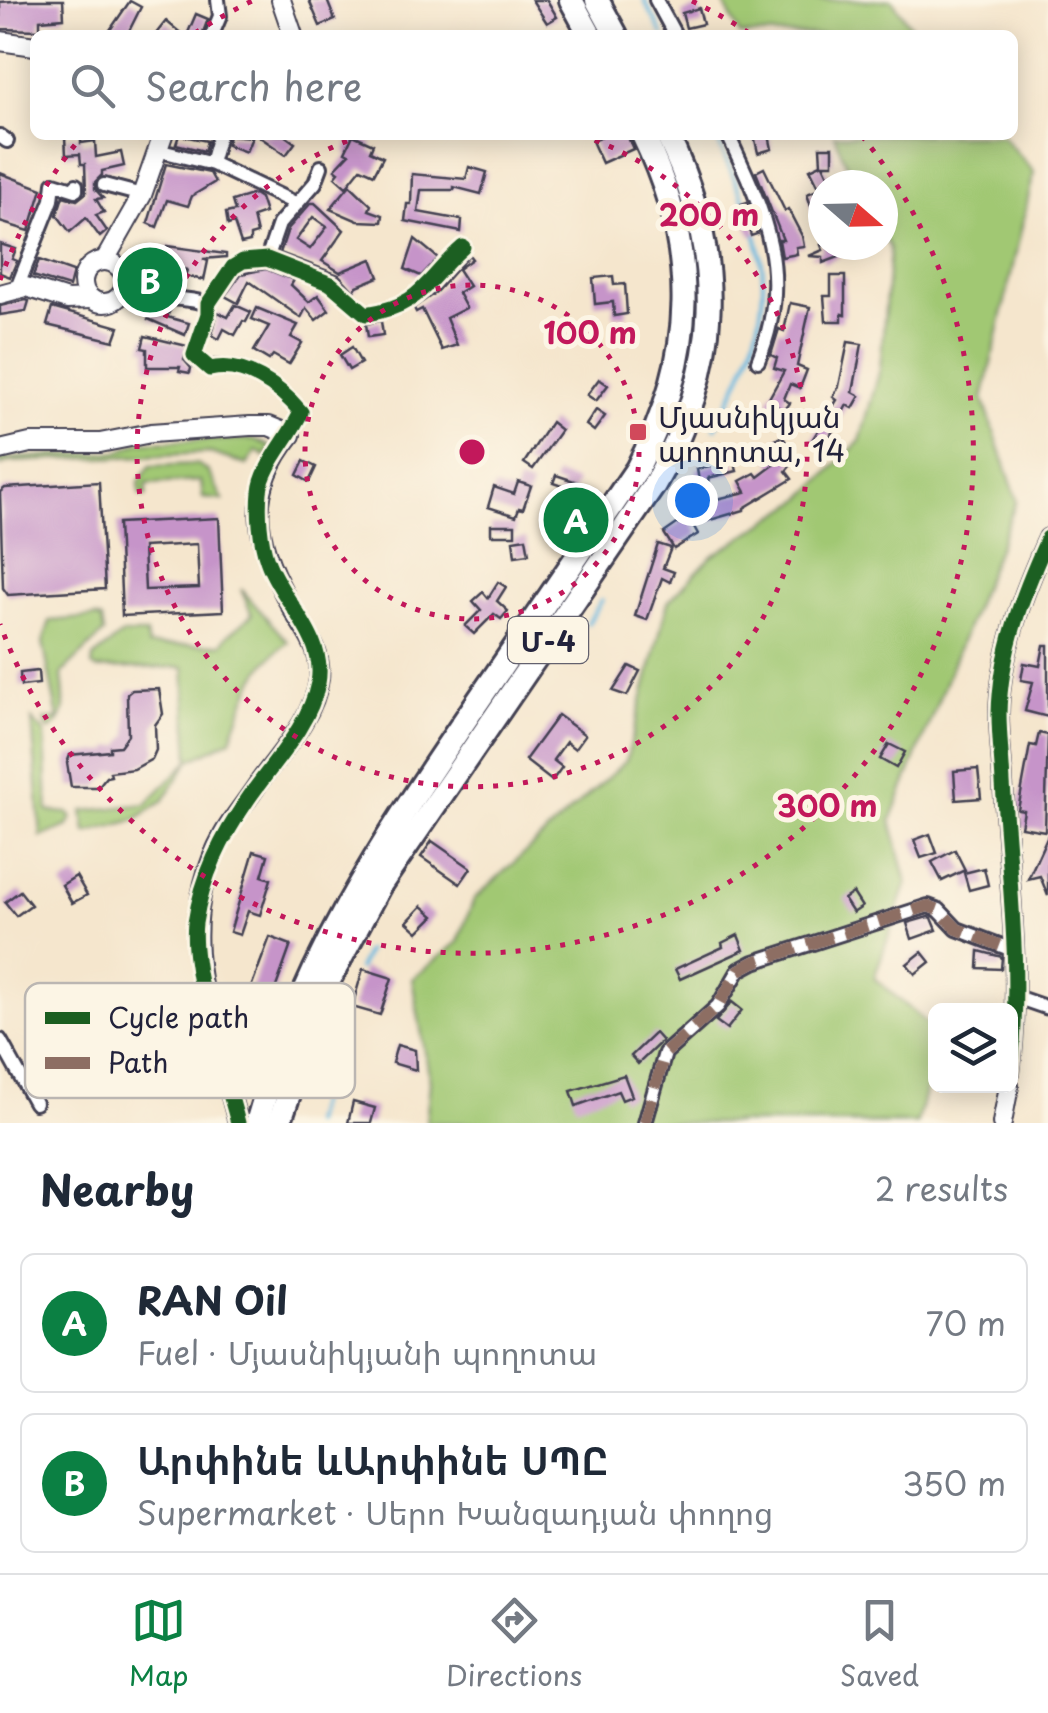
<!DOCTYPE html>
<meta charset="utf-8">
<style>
body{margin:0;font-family:"Playpen Sans","Noto Sans Armenian",sans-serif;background:#f6f6f7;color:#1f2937}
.controls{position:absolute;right:30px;bottom:30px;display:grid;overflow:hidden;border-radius:15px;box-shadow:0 5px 25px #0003}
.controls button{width:90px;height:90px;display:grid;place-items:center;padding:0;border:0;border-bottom:2px solid #e0e1e3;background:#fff;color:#1f2937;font:50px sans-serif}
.compass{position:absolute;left:808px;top:170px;width:90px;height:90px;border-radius:50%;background:#fff;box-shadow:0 5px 25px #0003;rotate:110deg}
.you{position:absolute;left:692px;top:500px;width:35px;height:35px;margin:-25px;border:8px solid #fff;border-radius:50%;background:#1a73e8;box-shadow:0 0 0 15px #1a73e833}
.badge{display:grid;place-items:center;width:65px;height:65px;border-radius:50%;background:#0b8043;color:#fff;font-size:32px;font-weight:700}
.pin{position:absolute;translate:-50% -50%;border:5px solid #fff;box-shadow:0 2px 10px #0006}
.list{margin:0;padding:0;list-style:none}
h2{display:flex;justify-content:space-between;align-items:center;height:130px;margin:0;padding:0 40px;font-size:42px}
h2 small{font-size:32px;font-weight:400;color:#747a83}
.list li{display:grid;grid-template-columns:65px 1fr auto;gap:30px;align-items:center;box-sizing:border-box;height:140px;margin:0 20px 20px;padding:0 20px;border:2px solid #e0e1e3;border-radius:15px}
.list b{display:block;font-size:38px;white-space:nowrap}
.list p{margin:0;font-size:32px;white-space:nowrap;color:#747a83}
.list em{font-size:32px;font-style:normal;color:#747a83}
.icon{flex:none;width:55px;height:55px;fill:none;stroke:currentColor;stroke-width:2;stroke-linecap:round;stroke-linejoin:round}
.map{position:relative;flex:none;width:1048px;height:1123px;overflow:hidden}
.search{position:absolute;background:#fff;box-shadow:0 5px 25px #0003;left:30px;right:30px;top:30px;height:110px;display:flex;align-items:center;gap:25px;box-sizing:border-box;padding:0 35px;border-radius:15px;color:#747a83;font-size:38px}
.sheet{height:450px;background:#fff}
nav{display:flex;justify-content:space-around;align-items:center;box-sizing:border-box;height:140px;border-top:2px solid #e0e1e3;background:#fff;font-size:28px;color:#747a83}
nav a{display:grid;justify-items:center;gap:5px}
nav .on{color:#0b8043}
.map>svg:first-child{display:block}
.green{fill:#a1c873;stroke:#627557;stroke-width:2.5}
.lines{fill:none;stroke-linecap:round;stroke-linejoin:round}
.stream{stroke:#64b8e0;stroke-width:4}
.building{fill:#c694c9;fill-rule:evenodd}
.street-casing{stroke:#423f51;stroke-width:18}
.secondary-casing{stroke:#423f51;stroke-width:22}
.highway-casing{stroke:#423f51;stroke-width:28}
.street{stroke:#fff;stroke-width:12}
.secondary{stroke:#fff;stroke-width:18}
.highway{stroke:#fff;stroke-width:22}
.quiet{stroke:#8d6e63;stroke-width:12;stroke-dasharray:25 12;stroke-linecap:butt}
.cycleway-casing{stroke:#fcf5e5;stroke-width:21}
.cycleway{stroke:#1b5e20;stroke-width:15}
.ring{fill:none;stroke:#c2185b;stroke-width:5;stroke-dasharray:5 10}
.poi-dot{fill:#d1495b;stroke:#fcf5e5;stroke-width:4}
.labels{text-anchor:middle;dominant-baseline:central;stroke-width:10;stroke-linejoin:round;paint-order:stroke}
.shield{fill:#fcf5e5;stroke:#63616e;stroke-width:2.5}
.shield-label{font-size:28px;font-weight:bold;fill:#22223b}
.poi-label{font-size:30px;fill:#22223b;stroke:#fcf5e5;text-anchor:start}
.key{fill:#fcf5e5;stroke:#bbb6b2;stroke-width:2.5}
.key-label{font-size:28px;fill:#22223b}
.centre{fill:#c2185b;stroke:#fcf5e5;stroke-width:5}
.ring-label{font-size:30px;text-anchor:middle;font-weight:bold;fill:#c2185b;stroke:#fcf5e5;stroke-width:10;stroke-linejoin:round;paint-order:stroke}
</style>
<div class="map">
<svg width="1048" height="1123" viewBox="0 0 1048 1123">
<rect width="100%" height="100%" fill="#fcf5e5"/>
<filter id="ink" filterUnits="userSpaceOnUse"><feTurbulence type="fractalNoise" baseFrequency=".01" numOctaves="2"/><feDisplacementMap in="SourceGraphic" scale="20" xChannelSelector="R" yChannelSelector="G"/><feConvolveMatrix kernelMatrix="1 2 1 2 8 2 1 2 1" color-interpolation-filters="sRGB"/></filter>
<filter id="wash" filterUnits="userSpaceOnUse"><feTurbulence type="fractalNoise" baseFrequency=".0048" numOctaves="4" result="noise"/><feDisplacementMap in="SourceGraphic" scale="40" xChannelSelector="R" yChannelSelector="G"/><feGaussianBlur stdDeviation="2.25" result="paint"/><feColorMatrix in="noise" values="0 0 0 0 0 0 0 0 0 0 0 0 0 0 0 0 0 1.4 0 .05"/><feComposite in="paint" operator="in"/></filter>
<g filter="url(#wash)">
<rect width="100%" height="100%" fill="#f5e6cd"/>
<g class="green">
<path d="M722,0H892L917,35H740Z"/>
<path d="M834,135H1001L1034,172L983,399L1017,500L891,820L907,883L874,978L935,1030V1054L917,1123H426L430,1081L412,979L458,942L474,899L626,761L668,602L711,557L802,499L860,441L880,369L890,249L883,235V185H855Z"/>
<path d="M254,439L271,447L265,456L256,451L247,465L210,453L9,462L0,466V459L118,452L140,442Z"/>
<path d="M197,464L208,471L223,500L203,498L201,481L147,484L146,496L140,495L139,482L150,466Z"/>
<path d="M241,589L288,642C252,669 246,698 231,739L189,761L163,801L135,820L86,833L83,811L146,804L189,760L184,667L96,669L92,666L93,658L123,634H146L148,646L222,644L227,636L252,615Z"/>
<path d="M95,617L102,620L104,633L62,673C63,696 71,717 49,730L44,720L58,719L43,642L50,621Z"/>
<path d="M32,720L45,733L48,811L68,813L72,818L68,826L41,837Z"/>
</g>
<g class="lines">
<g class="stream">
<path d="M644,0L663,35"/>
<path d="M715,135L746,205"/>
<path d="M715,428C748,369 778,301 755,233"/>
<path d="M588,623L602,600"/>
<path d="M358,969L367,951"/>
<path d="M312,1123L336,1030"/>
</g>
</g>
<g id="blocks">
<g class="building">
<path d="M27,0H63L64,18L40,20V30L0,29V2Z"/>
<path d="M309,0H327L335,20L320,26Z"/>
<path d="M532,0H547L557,17L547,23Z"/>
<path d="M130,1L141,7L127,35H113L110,30Z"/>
<path d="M699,8L703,24L686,28L682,13Z"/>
<path d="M196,14L208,19L202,35H187Z"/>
<path d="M166,21L183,35H155Z"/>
<path d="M179,135L207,141L204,151L176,144Z"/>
<path d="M229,135L252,137L246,152L227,145Z"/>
<path d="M257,135H284L295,143L286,155Z"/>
<path d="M353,135L373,144L370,151L383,157L374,174L361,168L346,187L335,177L339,172L335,169L349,154L345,152Z"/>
<path d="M606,135H627L633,149L602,163L592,141Z"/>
<path d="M754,135H769L772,149L758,153Z"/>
<path d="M81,136V143L95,141L96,157L121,152L124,166L102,171V175L95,182V189L103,198L96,199L104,212L96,215L107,231L100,237L86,218L70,232L57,215L63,196L77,200L86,193L85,164H81L80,154L66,155L65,137Z"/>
<path d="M820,147H833V164H823L830,179L818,185L810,169L821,164Z"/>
<path d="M166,164L210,173L215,182L192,196L188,206L167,200L157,227L148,223Z"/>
<path d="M469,167L487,172L481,194L454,187V190H421L418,212L462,220L461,232L405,221L407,204H411L412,174L466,179Z"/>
<path d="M764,168L785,211L788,209L802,236L804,246L796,247L797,254L782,257L779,240H783L756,172Z"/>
<path d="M0,173L42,189L29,231L0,222Z"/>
<path d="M350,185L371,205L369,210L383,215L382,222L358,221L330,209Z"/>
<path d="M820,189L823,195L822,240L807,194Z"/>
<path d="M254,194L260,198L265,213L253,217L257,234L250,236V242L241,244L234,223L228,225L226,213L235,211L232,201Z"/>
<path d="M747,202L757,234L751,236L741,204Z"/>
<path d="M311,203H315L344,230L322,261L340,272L372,259L379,277L357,286L354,291L339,275L280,253L288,229ZM313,217L327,227L310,249L296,240Z"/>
<path d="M415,239L438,258L421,276L405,269Z"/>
<path d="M0,244L16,249L12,259L17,261L10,277L0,273Z"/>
<path d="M821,245H835L839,257L823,263V257L809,256L823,250Z"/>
<path d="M167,246L226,254V257L203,259L208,261L204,280L185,276L187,270L165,265L158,287L146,285L154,259L163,262Z"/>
<path d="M469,255L472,259L458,269L469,286L458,293L466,308L446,318L457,345L442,350L422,309L416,312L414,308L436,292Z"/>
<path d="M39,260L73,272L69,287L33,276Z"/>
<path d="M266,269L294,280L291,285L309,302L318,295L329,310L316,320L306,308L301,318L249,281L238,303L225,296L241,274Z"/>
<path d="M613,276L614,285L625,284L627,314L614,316L613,302L595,304L593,278Z"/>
<path d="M831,276H845V315L842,314V321H826L824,296H831Z"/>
<path d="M26,300L29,301L26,311L0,315V306Z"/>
<path d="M790,303L810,307L797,366L807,370L800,388L790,384L784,399L790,403L784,411L768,400L784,371L774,368L777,358L771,355L779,329L784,331Z"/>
<path d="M235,305L251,312L246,322L243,321L235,335L224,329L219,339L212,335L218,312L228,317Z"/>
<path d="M153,307L171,308L167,317L189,323L185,335L148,319Z"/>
<path d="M52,308L119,327L114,341L47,325Z"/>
<path d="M257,308L298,325L291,337L302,343L289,364L273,355L269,360L254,351L269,326L252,319Z"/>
<path d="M381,321L383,335L368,337L366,324Z"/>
<path d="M145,336L187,346L184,360L191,368L190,373L179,371L180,367H147V349L142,348Z"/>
<path d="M848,342L862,344L853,392L860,396L853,408L847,405L824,447L812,440L837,400L833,397L839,386Z"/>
<path d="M352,347L361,363L349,370L340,355Z"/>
<path d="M599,379L608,385L596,401L587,395Z"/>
<path d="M596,410L605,416L594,431L586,425Z"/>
<path d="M551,422L561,430L533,469L524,463Z"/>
<path d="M782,436L788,445L784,448L796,459L786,471L792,479L744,508V510L693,525L698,534L674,549L664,533L703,506L697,469L734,460L737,471L708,478L713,500L746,492L740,481L755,473L758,477L774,465L763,448Z"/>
<path d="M304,461L316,467L309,482L297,475Z"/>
<path d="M556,475L577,482L568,501L558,496L562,486L553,483Z"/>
<path d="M99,482L105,589L8,595L3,588L0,492L5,488Z"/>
<path d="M518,482L531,486L523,509L519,508L516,516L488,507L494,487L514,494Z"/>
<path d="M579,510L581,525L566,527L564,513Z"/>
<path d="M219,518L223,611L122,616L118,523ZM197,544L199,588L145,590L143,547Z"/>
<rect x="491" y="525" width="24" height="10"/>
<path d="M526,538L529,554L515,556L513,540Z"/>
<path d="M658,544L671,548L663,568L674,572L670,582L662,578L647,620L635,616Z"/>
<path d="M498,582L506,587L497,601L508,611L501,619L494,614L474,634L465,626L481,610L473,601L483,592L488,598Z"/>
<path d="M1044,645H1048V717L1025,711L1033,682L1021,680L1024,663L1040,666Z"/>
<path d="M629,666L640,671L627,696L613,691Z"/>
<path d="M38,671L39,684L21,686L20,673Z"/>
<path d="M159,689L163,714L155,725L156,750L152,759L134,769L110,772L111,776L106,777L98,787H71L67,763L70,755L110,751V747L120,746L128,735L127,694L132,690Z"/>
<path d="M558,715L585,735L575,749L566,742L553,760L562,767L552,781L525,760Z"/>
<path d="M1039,733L1048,735L1045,831L1021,827L1024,811L1018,810L1030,745L1036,746Z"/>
<path d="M889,744L905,752L896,768L880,759Z"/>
<path d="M978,769L981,798L956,800L954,771Z"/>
<path d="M930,834L937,853L921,858L914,840Z"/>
<path d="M1048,835V896L1040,876L1028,879Z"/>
<path d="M432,841L471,868L460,884L421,857Z"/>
<path d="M955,850L965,870L942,881L932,862Z"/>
<path d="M254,851L268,855L262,876L271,879L260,915L248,911L240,935L230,932Z"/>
<path d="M984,868L988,885L969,890L964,873Z"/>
<path d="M76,876L87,895L72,903L62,885Z"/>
<path d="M20,891L31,905L16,916L5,902Z"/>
<path d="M853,893L862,907L853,913L844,899Z"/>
<path d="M422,906L434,916L418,932L407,922Z"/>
<path d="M928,917L932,918L937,930L912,939L907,923Z"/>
<path d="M738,935L744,950L680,979L675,969L723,947L722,943Z"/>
<path d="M270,937L291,945L276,987L281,1001L275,1016L244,1006Z"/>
<path d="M979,951L1002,957L1001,969L978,968Z"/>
<path d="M922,952L930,962L915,974L907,964Z"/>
<path d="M363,969L392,978L380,1015L352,1007Z"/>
<path d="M732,1002L742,1010L727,1029L716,1021Z"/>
<path d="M655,1033L662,1041L638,1064L631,1056Z"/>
<path d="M397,1045L415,1050L416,1070L392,1063Z"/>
<path d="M624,1075L632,1096L622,1100L618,1091L576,1106L571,1091Z"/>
<path d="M353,1102L375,1108L371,1123H348Z"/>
</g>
</g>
</g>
<g filter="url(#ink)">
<use href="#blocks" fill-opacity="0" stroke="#423f51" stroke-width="2.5"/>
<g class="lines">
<defs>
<g id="street">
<path d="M656,0L675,35"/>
<path d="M212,35L220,16L218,0"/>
<path d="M728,135C765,213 794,276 758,361"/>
<path d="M0,136L7,141"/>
<path d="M157,150L213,164L295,203"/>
<path d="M211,163L219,135"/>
<path d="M104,185L142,195"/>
<path d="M267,259L279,224L315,183L321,167"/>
<path d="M17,288L52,200L54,183L76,190V185"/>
<path d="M122,293C136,292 144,295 157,297C175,299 190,298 208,304"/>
<path d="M291,435L301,412C287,395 261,375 240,369C219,363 213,373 194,358L208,314V304L233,267L243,261L267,259L331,284L366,314C423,306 425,280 463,247"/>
<path d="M1016,997L1048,1008"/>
<path d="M0,1040L35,1103"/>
<path d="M645,1123L665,1053L718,1006L739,970L754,962L928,906L939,910L957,929L1015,951"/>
</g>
<g id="secondary">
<path d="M281,0L293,35"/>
<path d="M0,41L35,46"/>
<path d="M105,260L142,195L163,135"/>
<circle cx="104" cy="282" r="21"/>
<path d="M0,294L26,287L67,300L91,299"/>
<path d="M0,450L30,443H100L151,433L250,426H269L291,435C241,497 257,546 293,610C307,634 322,650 319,679C314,718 280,753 258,784C247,801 233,817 223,835C169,934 213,1023 238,1123"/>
<path d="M1010,1074C1022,977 1009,880 1003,783C1002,760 999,737 999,714C1000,652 1023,593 1048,538"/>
<path d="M1002,1123L1009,1086"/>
</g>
<g id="highway">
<path d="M571,0L590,35"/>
<path d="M597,0L616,35"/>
<path d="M257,1123C303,960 380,845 474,707C528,628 583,549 637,469C697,355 699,251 643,135"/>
<path d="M279,1123L328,982L380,885L654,485C722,368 727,258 667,135"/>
</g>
</defs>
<use href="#street" class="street-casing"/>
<use href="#secondary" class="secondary-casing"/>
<use href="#highway" class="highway-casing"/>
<use href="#street" class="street"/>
<use href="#secondary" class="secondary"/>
<use href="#highway" class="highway"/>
<path class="quiet" d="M645,1123L665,1053L718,1006L739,970L754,962L928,906L939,910L957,929L1015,951"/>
<defs>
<g id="cycleway">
<path d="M1010,1074C1022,977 1009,880 1003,783C1002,760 999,737 999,714C1000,652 1023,593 1048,538"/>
<path d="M238,1123C225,1071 189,973 195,923C202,876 222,837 248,799C272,764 310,725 318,683C327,637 281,601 267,560C260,541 258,512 260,492C262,466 290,438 301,412C280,387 244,361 210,369L194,355L208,314V304L233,267L243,261L267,259L331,284L366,314C423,306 425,280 463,247"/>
</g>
</defs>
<use href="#cycleway" class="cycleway-casing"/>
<use href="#cycleway" class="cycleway"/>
</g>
</g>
<g class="ring">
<circle cx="472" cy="452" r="167"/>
<path d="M581 135A335 335 0 1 1 363 135"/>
<path d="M0 280A502 502 0 0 1 82 136M195 33A502 502 0 0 1 252 1M692 1A502 502 0 0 1 749 33M862 136A502 502 0 1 1 0 624"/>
</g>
<rect class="poi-dot" x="628" y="422" width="20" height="20" rx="5"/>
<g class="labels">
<rect class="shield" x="508" y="617" width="80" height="46" rx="8"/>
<g class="shield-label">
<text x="548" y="640">Մ-4</text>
</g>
<g class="poi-label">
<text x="658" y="415">Մյասնիկյան<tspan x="658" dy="34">պողոտա, 14</tspan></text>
</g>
</g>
<rect x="25" y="983" width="330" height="115" rx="15" class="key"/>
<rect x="45" y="1012" width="45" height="12" fill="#1b5e20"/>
<rect x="45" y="1057" width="45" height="12" fill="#8d6e63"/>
<g class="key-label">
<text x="108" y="1028">Cycle path</text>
<text x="108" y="1073">Path</text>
</g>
<circle cx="472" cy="452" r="15" class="centre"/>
<g class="ring-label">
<text x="709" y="226">200 m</text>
<text x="590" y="344">100 m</text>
<text x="827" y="817">300 m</text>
</g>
</svg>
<div class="controls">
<button><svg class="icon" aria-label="layers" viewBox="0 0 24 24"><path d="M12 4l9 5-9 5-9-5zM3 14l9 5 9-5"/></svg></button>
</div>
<svg class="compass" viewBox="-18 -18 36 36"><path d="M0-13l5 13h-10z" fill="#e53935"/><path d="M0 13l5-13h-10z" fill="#747a83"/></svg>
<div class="you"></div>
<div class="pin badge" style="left:576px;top:520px">A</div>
<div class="pin badge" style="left:150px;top:280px">B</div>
<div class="search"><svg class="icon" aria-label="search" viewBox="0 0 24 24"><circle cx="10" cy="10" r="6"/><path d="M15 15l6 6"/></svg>Search here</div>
</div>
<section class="sheet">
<h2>Nearby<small>2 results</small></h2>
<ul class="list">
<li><span class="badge">A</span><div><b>RAN Oil</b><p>Fuel · Մյասնիկյանի պողոտա</p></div><em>70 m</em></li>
<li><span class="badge">B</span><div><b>Արփինե ևԱրփինե ՍՊԸ</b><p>Supermarket · Սերո Խանզադյան փողոց</p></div><em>350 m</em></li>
</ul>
</section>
<nav>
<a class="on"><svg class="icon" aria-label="map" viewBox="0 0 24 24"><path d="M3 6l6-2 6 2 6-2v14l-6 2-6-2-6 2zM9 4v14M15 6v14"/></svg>Map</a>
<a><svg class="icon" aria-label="directions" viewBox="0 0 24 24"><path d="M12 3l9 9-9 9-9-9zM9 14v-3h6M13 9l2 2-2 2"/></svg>Directions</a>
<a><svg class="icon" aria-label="saved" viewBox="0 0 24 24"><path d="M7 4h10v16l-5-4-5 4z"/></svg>Saved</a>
</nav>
